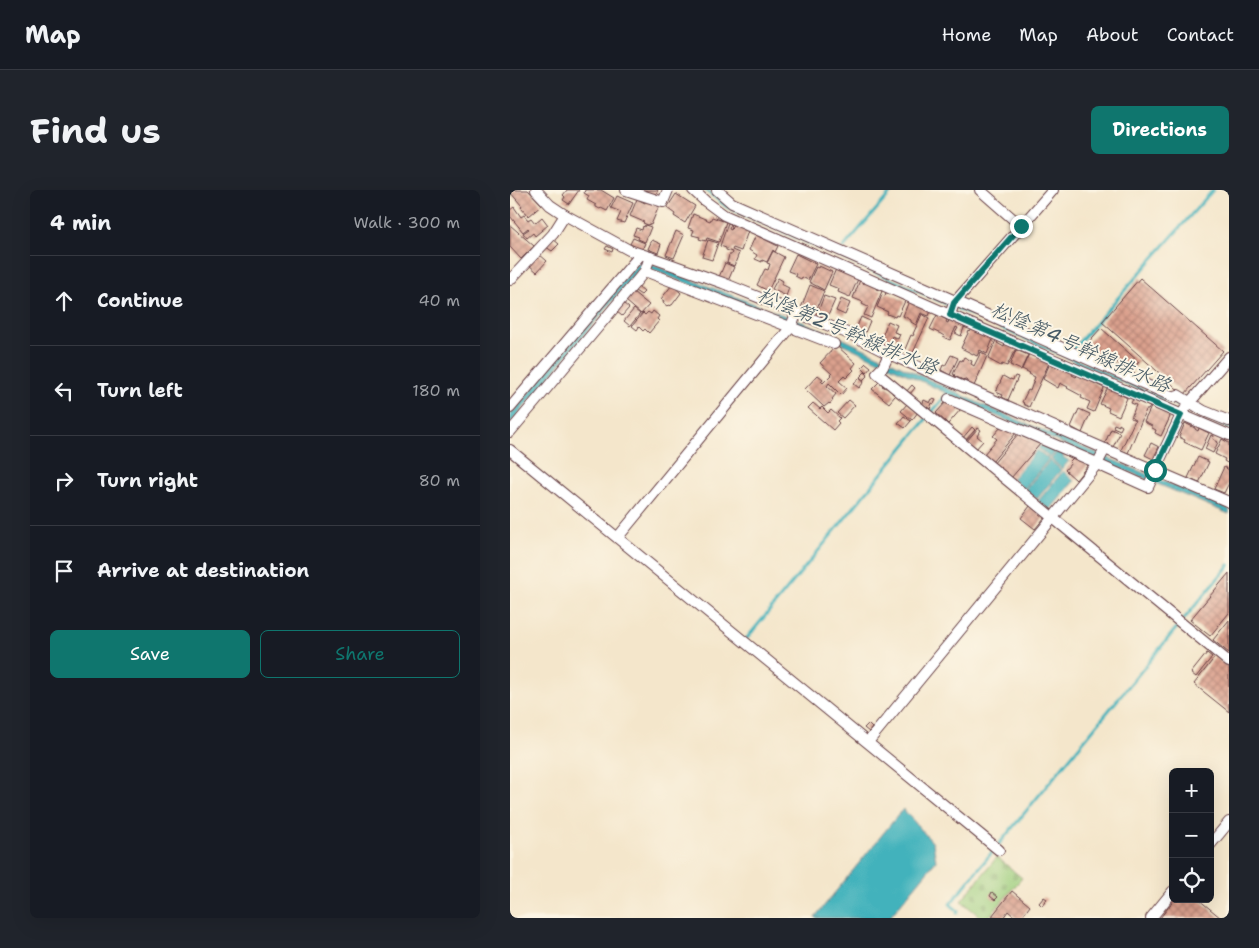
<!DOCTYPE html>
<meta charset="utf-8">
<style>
body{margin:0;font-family:"Shantell Sans","Klee One",sans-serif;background:#20242c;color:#f1f3f6}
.controls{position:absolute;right:15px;bottom:15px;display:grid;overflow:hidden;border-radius:8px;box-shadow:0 5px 20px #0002}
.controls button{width:45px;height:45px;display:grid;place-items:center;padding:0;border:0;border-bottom:1px solid #363941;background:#171b24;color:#f1f3f6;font:25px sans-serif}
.stop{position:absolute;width:15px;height:15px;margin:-11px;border:4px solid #0f766e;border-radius:50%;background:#fff}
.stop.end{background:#0f766e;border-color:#fff;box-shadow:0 1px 5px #0008}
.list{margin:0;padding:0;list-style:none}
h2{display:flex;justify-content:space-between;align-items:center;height:65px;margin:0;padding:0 20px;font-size:21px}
h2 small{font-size:16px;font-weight:400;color:#9ea1a6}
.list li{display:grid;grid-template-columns:32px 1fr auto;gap:15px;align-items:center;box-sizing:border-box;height:90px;padding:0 20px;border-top:1px solid #363941}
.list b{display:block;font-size:19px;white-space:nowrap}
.list em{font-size:16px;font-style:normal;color:#9ea1a6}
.actions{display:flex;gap:10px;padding:15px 20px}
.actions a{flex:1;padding:11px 0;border:1px solid #0f766e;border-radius:8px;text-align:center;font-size:18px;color:#0f766e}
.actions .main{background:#0f766e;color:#fff}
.icon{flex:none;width:28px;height:28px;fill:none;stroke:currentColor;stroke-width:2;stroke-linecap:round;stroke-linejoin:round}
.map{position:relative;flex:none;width:719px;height:728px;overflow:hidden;border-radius:8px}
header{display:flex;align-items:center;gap:30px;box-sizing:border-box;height:70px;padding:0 25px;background:#171b24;border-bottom:1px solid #363941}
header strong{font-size:24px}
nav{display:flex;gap:28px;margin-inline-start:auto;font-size:18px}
.intro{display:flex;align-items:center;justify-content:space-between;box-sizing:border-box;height:120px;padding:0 30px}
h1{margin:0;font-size:35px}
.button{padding:12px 22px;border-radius:8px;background:#0f766e;color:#fff;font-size:18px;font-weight:700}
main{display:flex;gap:30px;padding:0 30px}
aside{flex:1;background:#171b24;border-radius:8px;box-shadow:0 5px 20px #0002}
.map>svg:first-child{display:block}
.cemetery{fill:url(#cemetery-stones);stroke:#737654}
.water{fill:#42b2bc;stroke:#466874}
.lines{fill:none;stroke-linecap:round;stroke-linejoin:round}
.stream{stroke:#42b2bc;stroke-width:3}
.building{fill:url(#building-cross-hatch)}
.minor-casing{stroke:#643d43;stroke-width:12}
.minor{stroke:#fff;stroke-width:10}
.route{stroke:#0f766e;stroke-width:6}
.labels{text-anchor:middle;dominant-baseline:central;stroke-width:4;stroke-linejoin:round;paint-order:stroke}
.water-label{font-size:20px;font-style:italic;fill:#475a65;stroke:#fcf5e5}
</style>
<header>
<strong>Map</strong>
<nav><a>Home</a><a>Map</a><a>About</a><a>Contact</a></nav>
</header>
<div class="intro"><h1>Find us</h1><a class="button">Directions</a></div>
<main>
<aside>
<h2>4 min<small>Walk · 300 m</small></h2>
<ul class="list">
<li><svg class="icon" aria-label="ahead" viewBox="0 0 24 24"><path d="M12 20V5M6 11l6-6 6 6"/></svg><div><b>Continue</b></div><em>40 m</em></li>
<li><svg class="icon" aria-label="left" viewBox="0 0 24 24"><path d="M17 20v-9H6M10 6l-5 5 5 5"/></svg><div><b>Turn left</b></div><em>180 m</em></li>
<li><svg class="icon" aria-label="right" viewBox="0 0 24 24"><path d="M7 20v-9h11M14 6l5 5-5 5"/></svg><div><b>Turn right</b></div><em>80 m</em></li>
<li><svg class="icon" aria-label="arrive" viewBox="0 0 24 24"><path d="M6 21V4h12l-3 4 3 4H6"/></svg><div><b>Arrive at destination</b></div></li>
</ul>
<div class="actions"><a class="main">Save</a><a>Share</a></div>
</aside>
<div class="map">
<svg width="719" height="728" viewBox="0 0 719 728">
<defs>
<pattern id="cemetery-stones" width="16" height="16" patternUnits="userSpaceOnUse" patternTransform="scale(1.25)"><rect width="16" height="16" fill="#9ccd7c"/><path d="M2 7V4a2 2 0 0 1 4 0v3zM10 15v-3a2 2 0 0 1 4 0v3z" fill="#88b06b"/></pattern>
<pattern id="building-cross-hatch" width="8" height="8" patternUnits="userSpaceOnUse" patternTransform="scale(1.25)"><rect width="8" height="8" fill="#dba18e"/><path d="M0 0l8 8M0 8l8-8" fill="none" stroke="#b48374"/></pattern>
</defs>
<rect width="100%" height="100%" fill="#fcf5e5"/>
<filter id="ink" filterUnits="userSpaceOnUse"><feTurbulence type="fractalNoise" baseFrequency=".02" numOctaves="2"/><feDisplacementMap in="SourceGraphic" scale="10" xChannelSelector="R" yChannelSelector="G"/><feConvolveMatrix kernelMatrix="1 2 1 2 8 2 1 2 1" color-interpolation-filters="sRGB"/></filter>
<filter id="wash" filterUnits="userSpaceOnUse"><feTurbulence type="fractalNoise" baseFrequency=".0096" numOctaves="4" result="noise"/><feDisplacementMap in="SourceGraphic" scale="20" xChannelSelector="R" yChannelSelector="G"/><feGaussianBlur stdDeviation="1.12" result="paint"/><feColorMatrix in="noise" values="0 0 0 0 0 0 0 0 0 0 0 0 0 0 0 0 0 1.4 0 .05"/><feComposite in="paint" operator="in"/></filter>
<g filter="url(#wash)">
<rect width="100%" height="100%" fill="#f4e6cb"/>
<path class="cemetery" d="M487,667L512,688L478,728H472L451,711Z"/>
<g class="water">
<path d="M130,70L323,144L473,215L719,319V324L470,219L323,149L132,76L0,234V225Z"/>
<path d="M531,255L546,261L540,268L528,258Z"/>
<path d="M527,260L539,269L514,299L502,289Z"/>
<path d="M547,262L554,264L553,267L559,271L552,279L541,269Z"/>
<path d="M540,270L551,280L527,309L515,300Z"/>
<path d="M553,281L564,291L540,320L528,311Z"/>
<path d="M393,619L423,653L426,671L379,728H306L305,727Z"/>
</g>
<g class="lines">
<g class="stream">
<path d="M196,0L217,17L719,238"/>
<path d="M333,58L383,0"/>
<path d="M563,159L703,0"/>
<path d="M421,223L439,202"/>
<path d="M674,429L719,375"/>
<path d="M237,448L417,228"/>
<path d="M489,654L669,435"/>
<path d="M447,723L448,721L440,714L483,661"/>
</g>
</g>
<g id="blocks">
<g class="building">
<path d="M1,0H18L32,15L19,26L11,17L12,16L0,2Z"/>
<path d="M57,0H69L59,14L53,10L55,7L53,5Z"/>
<path d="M75,0H91L104,8L97,21L91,18L90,19L86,17V15L77,10L79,6L74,3Z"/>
<path d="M131,0H148L144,8Z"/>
<path d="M166,4L185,16L175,33L164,26L165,24L157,18Z"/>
<path d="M107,6L123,13L114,33L107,31L111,22L101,18Z"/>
<path d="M127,9L135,13L136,11L149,16L141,35L139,34L138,35L133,33L134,32L120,26Z"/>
<path d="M4,17L11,27L14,25L18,30L21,28L25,33L32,27L38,35L25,46L23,43L17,48L13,43L19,39L18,38L13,42L0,26V20Z"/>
<path d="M183,24L200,31L202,27L216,32L209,52L197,48L196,51L189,49L190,47L182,45L184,40L178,38Z"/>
<path d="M218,33L221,34L219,39L221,40L223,34L232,37V39L238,41L231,61L223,58L222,60L229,63L224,76L217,73L219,65H221L222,62L216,60V58L210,56Z"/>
<path d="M0,35L24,56L11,69L0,57Z"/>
<path d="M135,35L141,37L135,52L128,49L129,47L123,45L126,38L132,40L133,36L134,37Z"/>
<path d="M166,41L174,45L164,68L156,65Z"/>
<path d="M246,45L268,56L265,62L263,60L257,72L252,70V72L245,69L247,65L239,60Z"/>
<path d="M123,48L135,53L132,60L120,54Z"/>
<path d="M43,49L49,54L42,61L36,57Z"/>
<path d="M142,50L151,54L148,63L138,59Z"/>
<path d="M198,50L208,53L202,70L192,67Z"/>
<path d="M97,56L103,59L102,62L95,59Z"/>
<path d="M263,61L274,67L258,101L247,95L255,79L258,80L260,74L257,73Z"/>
<path d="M29,64L37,71L27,82L19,75Z"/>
<path d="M286,64L306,74L298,90L292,87L291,89L285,86L286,84L278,81Z"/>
<path d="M215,73L224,77L218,91L209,87Z"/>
<path d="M309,76L322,82L314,100L299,92L306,77L308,78Z"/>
<path d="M326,79L348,89L340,107L328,102L329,99L319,95Z"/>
<path d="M268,88L273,91L271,94L279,98L276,106L262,99Z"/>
<path d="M630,88L713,161L674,205L592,132Z"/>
<path d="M350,90L353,91L352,93L353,94L354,92L366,97V99L372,101L361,128L354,125L358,117L352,114L353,112L343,108Z"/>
<path d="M162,95L171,103L162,115H161L160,116L158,115L157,116L153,113L154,111L151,109Z"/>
<path d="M300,95L314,101L305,123L291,118Z"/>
<path d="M128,97L134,102L131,105L125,101Z"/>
<path d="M123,102L139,115L131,124L116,111Z"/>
<path d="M376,102L395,111L388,126L386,125L385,127L377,124L378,122L367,117L372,105L375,106Z"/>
<path d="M314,106L325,110L317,128L307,124Z"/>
<path d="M331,109L340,113L335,125L326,121Z"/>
<path d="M399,111L421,121L419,126L411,123L406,135L401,132V130L393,126Z"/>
<path d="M113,113L119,118L112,126L106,121Z"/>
<path d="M124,119L130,124L120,136L114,131Z"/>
<path d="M143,121L149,126L147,129L149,131L139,143L135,139L133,141L129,137L127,140L122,136L133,123L135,125L138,122L141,124Z"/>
<path d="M412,124L419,128L401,167L393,164L401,145L403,146L404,144H403Z"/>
<path d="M427,125L437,130L436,132L438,133L439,130L455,135L451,146L445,143L448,138L446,137L440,150L433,147L434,146L431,144L420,139Z"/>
<path d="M351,127L360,131L354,145L345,141Z"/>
<path d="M378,131L387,135L384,142L390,144L388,149L382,146L378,157L369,154Z"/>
<path d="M591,138L629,172L619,183L601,167L595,173L575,156Z"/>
<path d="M462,139L483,149L477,164L470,160L467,166L451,158L459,141L460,142Z"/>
<path d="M486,150L488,151L487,153L494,157L495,154L506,158L497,176L492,174L491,176L478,169Z"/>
<path d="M327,156L346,173L342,178L344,180L336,188L334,186L329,191L337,198L331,205L319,193L317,196L326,204L322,209L323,210L320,214L319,213L314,217L295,199L308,185L313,189L311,191L313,193L322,184L310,173L325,157Z"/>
<path d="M506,160L518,165L511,180L500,175Z"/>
<path d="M471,162L477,166L464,196L457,193V191L454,189L453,190L444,186L445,185L443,184L450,170L452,171L454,167L462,171L461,174L464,176Z"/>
<path d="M519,164L539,173L519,217L513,214L514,213L512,212L518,200L520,201L525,187L519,184L520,183L512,179Z"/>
<path d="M441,165L448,168L440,185L431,180L433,175L435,176Z"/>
<path d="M356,173L361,177L357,182L352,177Z"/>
<path d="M540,173L563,183L562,185L566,187L568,185L594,198L584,222L577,219L580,212L571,208L572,206L557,198L558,197L550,193L548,198L533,189Z"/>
<path d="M355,182L358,185L353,190L350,187Z"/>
<path d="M493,186L500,190V189L503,190L505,186L508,187L498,210L492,207L493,205L486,202Z"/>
<path d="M349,188L354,192L349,198L344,194Z"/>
<path d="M370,191L374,194L372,196L376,198L377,196L383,201L382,203L385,206L379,213L362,199Z"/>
<path d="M402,195L405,198L399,205L396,202Z"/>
<path d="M598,197L617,208L609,226L598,221L599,218L590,214Z"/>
<path d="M422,209L426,210L424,214L422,213L420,219L412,215L414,210L420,213Z"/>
<path d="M623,209L640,217L638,220H636L618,263L611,260L625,230L621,228L626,215L621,213Z"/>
<path d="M339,210L345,215L333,228L327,223Z"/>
<path d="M436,212L451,219L438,234L426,223Z"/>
<path d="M303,213L310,219L312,217L318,223L321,220L330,228L327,231L329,233L323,240L298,218Z"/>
<path d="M397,214L408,222L402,230L391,221Z"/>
<path d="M641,217L659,225L658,226L660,227L651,246L645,243L646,240L642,238V236L634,232Z"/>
<path d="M569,219L580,224L572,243L561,237Z"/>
<path d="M394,226L401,231L395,238L388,233Z"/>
<path d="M675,233L685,238V239L688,241L689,238L699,243L691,260L674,252L675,250L669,247Z"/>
<path d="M604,234L609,236V234L612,236L610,240L603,237Z"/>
<path d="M462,237L465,240L455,251L452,249Z"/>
<path d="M491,237L506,243L482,272L473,265L487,249L483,246Z"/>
<path d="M468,238L471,240L467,246L473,251L465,260L456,252Z"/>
<path d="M601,239L610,243L603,257L595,253Z"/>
<path d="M508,244L531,253L501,288L483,274Z"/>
<path d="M701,245L704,246L703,249L708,252L703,263L695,259Z"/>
<path d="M712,249L719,253V274L714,271L715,269L705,264Z"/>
<path d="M641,253L649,257L643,269L635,265Z"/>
<path d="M566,267L575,274V273L578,275L566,290L555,280L561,273L559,272L563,268L565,269Z"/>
<path d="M688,267L699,272L689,293L678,288Z"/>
<path d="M714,277L719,280V293L714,303L704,299Z"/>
<path d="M520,316L535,327L525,339L511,328Z"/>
<path d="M719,383V423L700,446L680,430Z"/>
<path d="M719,430V463L703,450Z"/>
<path d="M697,463L702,467L686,487L681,483Z"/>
<path d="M705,467L719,478V522L684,494Z"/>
<path d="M358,534L362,538L359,542L354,538Z"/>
<path d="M502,701L520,716L511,728H506L498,721L493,728H485L482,726Z"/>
<path d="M482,702L488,707L485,710L480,706Z"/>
<path d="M534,707L537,709L532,716L529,713Z"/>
<path d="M665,709H688L711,728H650Z"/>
</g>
</g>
</g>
<g filter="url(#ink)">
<use href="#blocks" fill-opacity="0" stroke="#643d43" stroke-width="1"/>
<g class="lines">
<defs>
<g id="minor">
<path d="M26,0L40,15L55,25L119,60L140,67L213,93L342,145L379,164L595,259L719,312"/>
<path d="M116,0L153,12L158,0"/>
<path d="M183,0L195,11L214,25L440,125L719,245"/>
<path d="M207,0L222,13L664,207L668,205L694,221L719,231"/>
<path d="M470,0L511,36"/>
<path d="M135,81L324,154"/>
<path d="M0,90L43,44L55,25"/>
<path d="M440,125L444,113L543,0"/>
<path d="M379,164L373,177L367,183L543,328L719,472"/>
<path d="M439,209L587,273"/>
<path d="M0,218L131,64"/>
<path d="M0,242L135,81L140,67"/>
<path d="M0,260L489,660"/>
<path d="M587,274L638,297L646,280"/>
<path d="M645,280L671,225L680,212L719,167"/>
<path d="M108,347L281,137L286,123"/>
<path d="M358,552L587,274L595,259"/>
<path d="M700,655L719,632"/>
<path d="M641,728L663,701"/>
</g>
</defs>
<use href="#minor" class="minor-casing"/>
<use href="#minor" class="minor"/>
</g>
</g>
<g class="lines" filter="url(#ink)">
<path class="route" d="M511,36L444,113L440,125L671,225L645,280"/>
</g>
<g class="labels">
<g class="water-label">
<text transform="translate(338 141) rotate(23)">松陰第2号幹線排水路</text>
<text transform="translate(571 157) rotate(24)">松陰第4号幹線排水路</text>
</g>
</g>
</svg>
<div class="controls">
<button>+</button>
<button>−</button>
<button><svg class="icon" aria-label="locate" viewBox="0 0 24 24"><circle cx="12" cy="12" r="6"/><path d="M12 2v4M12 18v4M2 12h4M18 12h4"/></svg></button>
</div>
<div class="stop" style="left:645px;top:280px"></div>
<div class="stop end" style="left:511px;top:36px"></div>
</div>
</main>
